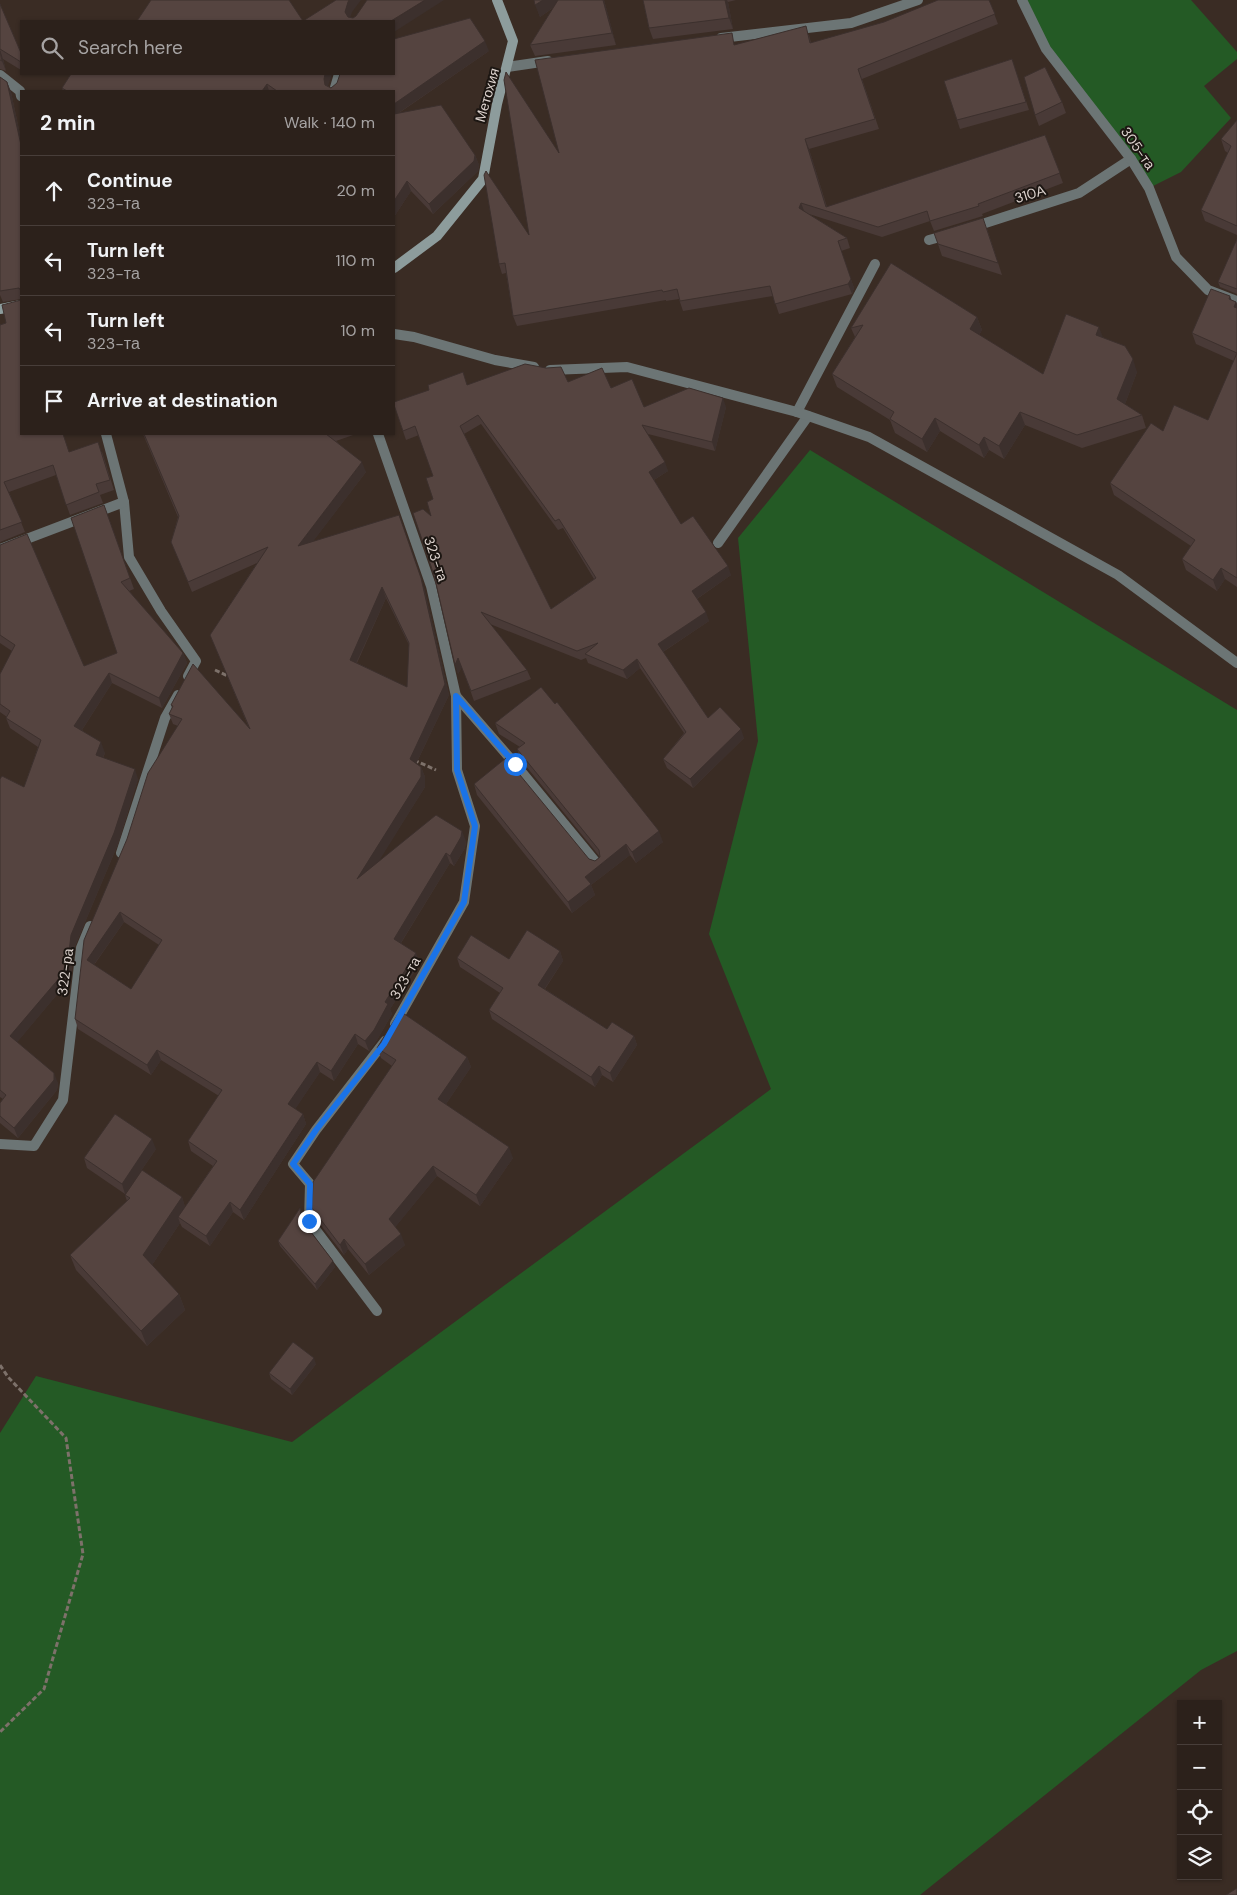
<!DOCTYPE html>
<meta charset="utf-8">
<style>
body{margin:0;font-family:"DM Sans",sans-serif;background:#382e28;color:#f1f3f6}
.controls{position:absolute;right:15px;bottom:15px;display:grid;overflow:hidden;border-radius:0px;box-shadow:0 1px 4px #0004}
.controls button{width:45px;height:45px;display:grid;place-items:center;padding:0;border:0;border-bottom:1px solid #483e3a;background:#2c211b;color:#f1f3f6;font:25px sans-serif}
.stop{position:absolute;width:15px;height:15px;margin:-11px;border:4px solid #1a73e8;border-radius:50%;background:#fff}
.stop.end{background:#1a73e8;border-color:#fff;box-shadow:0 1px 5px #0008}
.list{margin:0;padding:0;list-style:none}
h2{display:flex;justify-content:space-between;align-items:center;height:65px;margin:0;padding:0 20px;font-size:21px}
h2 small{font-size:16px;font-weight:400;color:#a6a3a3}
.list li{display:grid;grid-template-columns:32px 1fr auto;gap:15px;align-items:center;box-sizing:border-box;height:70px;padding:0 20px;border-top:1px solid #483e3a}
.list b{display:block;font-size:19px;white-space:nowrap}
.list p{margin:0;font-size:16px;white-space:nowrap;color:#a6a3a3}
.list em{font-size:16px;font-style:normal;color:#a6a3a3}
.icon{flex:none;width:28px;height:28px;fill:none;stroke:currentColor;stroke-width:2;stroke-linecap:round;stroke-linejoin:round}
.map{position:relative;flex:none;width:1237px;height:1895px;overflow:hidden}
.search{position:absolute;background:#2c211b;box-shadow:0 1px 4px #0004;left:20px;top:20px;width:375px;height:55px;display:flex;align-items:center;gap:12px;box-sizing:border-box;padding:0 18px;border-radius:0px;color:#a6a3a3;font-size:19px}
.panel{position:absolute;background:#2c211b;box-shadow:0 1px 4px #0004;left:20px;top:90px;width:375px;height:345px;border-radius:0px}
.map>svg:first-child{display:block}
.green{fill:#245a25}
.lines{fill:none;stroke-linecap:round;stroke-linejoin:round}
.path{stroke:#7d716a;stroke-width:3;stroke-dasharray:5 2.5;stroke-linecap:butt}
.lane{stroke:#6c7575;stroke-width:10}
.street{stroke:#6c7575;stroke-width:10}
.secondary{stroke:#8d9c9c;stroke-width:10}
.wall{fill:#493a37;fill-rule:evenodd}
.shaded-wall{fill:#3c302d}
.building{fill:#554440;stroke:#3c302d;fill-rule:evenodd}
.route{stroke:#1a73e8;stroke-width:6}
.labels{text-anchor:middle;dominant-baseline:central;stroke-width:4;stroke-linejoin:round;paint-order:stroke}
.street-label{font-size:14px;fill:#ddd3ce;stroke:#1c1612}
</style>
<div class="map">
<svg width="1237" height="1895" viewBox="0 0 1237 1895">
<rect width="100%" height="100%" fill="#3a2c24"/>
<g class="green">
<path d="M1022,0H1191L1237,52V59L1204,86L1231,118L1181,172L1149,188L1046,49Z"/>
<path d="M810,450L1237,710V1651L1201,1670L920,1895H0V1433L36,1376L292,1442L771,1089L709,934L758,741L738,538Z"/>
</g>
<g class="lines">
<g class="path">
<path d="M215,670L230,677"/>
<path d="M414,760L436,770"/>
<path d="M0,1365L8,1377L66,1438L83,1554L44,1689L0,1732"/>
</g>
<g class="lane">
<path d="M973,227L1079,193L1131,159"/>
<path d="M929,240L947,235"/>
<path d="M797,412L875,264"/>
<path d="M718,543L808,416"/>
<path d="M456,696L515,764L598,865"/>
</g>
<g class="street">
<path d="M1022,0L1046,49L1131,159L1149,188L1176,257L1208,290L1237,301"/>
<path d="M721,38L851,23L918,0"/>
<path d="M507,67L548,61"/>
<path d="M0,75L20,91L21,96"/>
<path d="M334,91L339,74"/>
<path d="M394,334L414,337L495,360L534,367"/>
<path d="M550,370L627,367L797,412L869,437L1118,575L1237,663"/>
<path d="M106,434L124,502L129,557L161,611L196,661L188,676"/>
<path d="M378,434L431,586L456,696L457,770L475,826L464,902L395,1024"/>
<path d="M0,549L124,502"/>
<path d="M121,853L165,718L178,695"/>
<path d="M0,1144L34,1146L63,1100L81,948L90,926"/>
<path d="M377,1311L309,1221L310,1184L293,1164L316,1130L385,1041"/>
</g>
<g class="secondary">
<path d="M394,268L437,236L483,179L497,104L513,41L497,0"/>
<path d="M0,309L21,305"/>
</g>
</g>
<g class="wall">
<path d="M534,0H604L616,45L535,56L530,45L553,8L540,17Z"/>
<path d="M643,0H736L728,2L733,29L653,39L649,28Z"/>
<path d="M989,0L998,24L862,79L879,129L809,149L827,207L1045,135L1063,183L982,214L983,216L934,231L930,221L882,237L809,214L847,238L850,248L841,251L854,288L852,294L779,314L773,296L683,311L679,299L666,301V300L517,326L513,316L506,273L502,274L499,264L529,235L559,153L736,45L809,35L811,43Z"/>
<path d="M0,4L21,53V70L3,59L6,71L0,69Z"/>
<path d="M489,51L399,113L475,155L479,165L478,171L433,214L411,191L394,217V91H63L62,88L71,74L328,86L331,88Z"/>
<path d="M1012,59L1029,110L960,129L944,81Z"/>
<path d="M0,77L7,82L11,92L21,139V299L3,302L0,295Z"/>
<path d="M1062,102L1066,113L1039,126L1035,115Z"/>
<path d="M1237,120V235L1205,221L1201,210L1228,153L1225,151L1221,139Z"/>
<path d="M987,229L1002,275L942,256L938,244Z"/>
<path d="M1237,239V294L1220,287L1218,282Z"/>
<path d="M891,263L977,317L982,330L979,335L1043,374L1103,337L1137,372L1125,404L1142,415L1146,428L1082,448L1025,425L1004,459L989,450L984,458L940,431L927,452L895,433L890,420L837,387L832,374L855,337L851,328Z"/>
<path d="M1232,300L1236,302L1237,304V587L1225,579L1217,591L1186,570L1182,559L1191,546L1114,495L1110,483L1163,431L1208,420L1234,361L1196,344L1192,333Z"/>
<path d="M6,323L21,434L69,452H102L114,490L100,495L103,503L70,515L56,475L9,492L25,532L0,542V325Z"/>
<path d="M568,382L611,388L644,407H726L715,451L648,434L668,471L654,480L681,524L731,575L697,599L709,621L663,652L708,718L744,738L693,788L667,768L663,759L684,733L640,668L627,679L588,663L586,658L581,660L490,624L527,670L531,679L474,701L462,667L458,674L431,516L433,499V476L419,435L406,440L394,405L467,385ZM481,424L558,530L563,528L594,579L551,609L464,434Z"/>
<path d="M143,434H356L336,441L366,472L313,541L424,588L449,695L416,764L421,767L425,777V787L377,863L466,841L465,848L454,866L450,863L401,943L420,963L390,1009L392,1014L377,1040L369,1051L358,1044L334,1081L320,1072L295,1109L303,1114L306,1124L244,1220L233,1212L210,1246L182,1227L180,1223L152,1265L179,1294L185,1310L147,1346L76,1270L70,1255L127,1201L125,1195L182,1197L185,1207L213,1166L191,1151L188,1141L219,1096L161,1060L151,1075L78,1029L75,1019L178,726L173,724L169,714L172,708L171,705L249,728L210,635L257,563L192,592L171,542L178,517ZM386,598L409,645L407,687L357,663ZM124,922L159,945L131,989L94,965Z"/>
<path d="M104,505L134,589L129,591L183,653L187,663L162,708L112,683L82,730L105,753L103,758L138,779L118,844L75,946L70,979L17,1042L58,1083L57,1090L18,1138L0,1123V1103L3,1099L0,1097V779L24,787L38,747L10,728L6,718L7,717L0,712V674L12,651L0,643V545L84,666L117,653Z"/>
<path d="M541,687L663,842L636,863L630,855L591,885L595,895L572,913L477,795L474,784L589,859L595,861L600,857L521,760L517,749L520,747L499,734L495,723Z"/>
<path d="M560,951L563,961L545,989L607,1029L634,1036L637,1045L613,1082L602,1075L595,1087L492,1019L489,1010L500,993L460,967L457,958L509,959Z"/>
<path d="M377,1048L467,1057L471,1067L446,1104L513,1158L480,1206L437,1176L395,1227L405,1245L369,1275L348,1249L344,1255L316,1219L312,1208L392,1066L381,1058Z"/>
<path d="M156,1149L125,1194L87,1168L84,1158Z"/>
<path d="M300,1208L302,1214L303,1222L335,1267L317,1290L280,1246L278,1241Z"/>
<path d="M316,1364L292,1395L271,1379L269,1373Z"/>
</g>
<g class="shaded-wall">
<path d="M349,0H361L352,12L349,21L345,12L348,2Z"/>
<path d="M425,0H444L394,32V21H391Z"/>
<path d="M543,0H564L540,17L535,5Z"/>
<path d="M603,0H604L616,45L612,33Z"/>
<path d="M725,0H727L728,2L733,29L729,18Z"/>
<path d="M485,41L489,51L394,116V104Z"/>
<path d="M0,50L3,59L6,71L2,61Z"/>
<path d="M325,74H332L327,89L325,85L324,79Z"/>
<path d="M7,82L11,92L21,139V145Z"/>
<path d="M267,84L269,91H262Z"/>
<path d="M805,139L809,149L828,211Z"/>
<path d="M475,155L479,165L478,171L433,214L429,204Z"/>
<path d="M407,181L411,191L394,217V201Z"/>
<path d="M801,203L805,213L799,208Z"/>
<path d="M838,241L854,288L852,294L848,284Z"/>
<path d="M1230,296L1234,307L1236,302L1237,304V315L1229,299Z"/>
<path d="M977,317L982,330L975,342L970,329Z"/>
<path d="M1099,327L1104,340L1096,335Z"/>
<path d="M1133,359L1137,372L1122,412L1117,399Z"/>
<path d="M723,398L726,407L715,451L712,442Z"/>
<path d="M1020,412L1025,425L1004,459L999,446Z"/>
<path d="M935,418L940,431L927,452L922,439Z"/>
<path d="M984,437L989,450L984,458L979,445Z"/>
<path d="M362,462L366,472L302,556L298,546Z"/>
<path d="M665,462L668,471L652,481L649,472Z"/>
<path d="M399,515L424,588L449,695L413,770L410,759L445,684Z"/>
<path d="M728,566L731,575L695,600L692,591Z"/>
<path d="M1221,568L1225,579L1217,591L1213,580Z"/>
<path d="M382,587L386,598L353,670L350,660Z"/>
<path d="M706,612L709,621L661,653L658,644Z"/>
<path d="M183,653L187,663L162,708L159,698Z"/>
<path d="M458,658L462,667L458,674L455,665Z"/>
<path d="M637,659L640,668L627,679L623,670Z"/>
<path d="M109,673L112,683L78,736L74,726Z"/>
<path d="M741,729L744,738L693,788L690,779Z"/>
<path d="M101,742L105,753L99,765L96,755Z"/>
<path d="M421,767L425,777V787L361,890L357,879Z"/>
<path d="M135,769L138,779L118,844L75,946L70,979L14,1046L10,1036L71,935Z"/>
<path d="M462,831L466,841L465,848L454,866L450,856Z"/>
<path d="M659,831L663,842L636,863L632,852Z"/>
<path d="M626,844L630,855L591,885L595,895L572,913L568,902L585,877Z"/>
<path d="M446,853L450,863L397,949L394,939Z"/>
<path d="M120,912L124,922L90,970L87,960Z"/>
<path d="M560,951L563,961L541,994L538,985Z"/>
<path d="M416,953L420,963L390,1009L392,1014L377,1040L369,1051L365,1041L385,1002Z"/>
<path d="M355,1034L358,1044L334,1081L331,1071Z"/>
<path d="M634,1036L637,1045L613,1082L610,1073Z"/>
<path d="M157,1050L161,1060L151,1075L147,1065Z"/>
<path d="M467,1057L471,1067L442,1110L438,1099Z"/>
<path d="M317,1062L320,1072L292,1114L288,1104Z"/>
<path d="M599,1066L602,1075L595,1087L591,1077Z"/>
<path d="M54,1073L58,1083L57,1090L18,1138L14,1128Z"/>
<path d="M303,1114L306,1124L244,1220L240,1210Z"/>
<path d="M152,1139L156,1149L125,1194L122,1184Z"/>
<path d="M509,1147L513,1158L480,1206L476,1195Z"/>
<path d="M433,1166L437,1176L393,1230L389,1219Z"/>
<path d="M182,1197L187,1213L178,1217L180,1223L148,1271L143,1255Z"/>
<path d="M230,1202L233,1212L210,1246L206,1236Z"/>
<path d="M300,1208L302,1214L304,1225L301,1219Z"/>
<path d="M401,1234L405,1245L369,1275L365,1264Z"/>
<path d="M344,1239L348,1249L344,1255L340,1245Z"/>
<path d="M333,1261L335,1267L317,1290L315,1284Z"/>
<path d="M179,1294L185,1310L147,1346L141,1331Z"/>
<path d="M314,1358L316,1364L292,1395L290,1389Z"/>
</g>
<g class="building">
<path d="M151,0H289L303,21L336,0H349L348,2L345,12L348,17L353,18L356,16L367,0H425L391,21H137Z"/>
<path d="M534,0H543L535,5Z"/>
<path d="M558,0H603L612,33L530,45Z"/>
<path d="M643,0H725L729,18L649,28Z"/>
<path d="M938,0H989L995,14L858,69L875,119L805,139L826,207L1045,135L1060,173L978,204L979,206L930,221L927,211L878,227L801,203L799,208L847,238L838,241L851,279L848,284L775,304L770,286L680,301L677,289L663,292L662,290L513,316L505,263L499,264L484,175L486,171L529,235L504,80L506,72L559,153L535,60L732,33L734,45L806,26L810,43L884,22Z"/>
<path d="M0,4L21,53V62L0,49Z"/>
<path d="M470,18L485,41L394,104V91H277L267,84L262,91H67L62,88L71,74H325L324,79L325,85L331,88L337,83L340,74H394V39Z"/>
<path d="M0,51L2,61L0,60Z"/>
<path d="M1012,59L1026,102L957,120L944,81Z"/>
<path d="M1045,67L1062,102L1035,115L1024,77Z"/>
<path d="M0,77L7,82L21,145V291L19,288L0,291Z"/>
<path d="M441,105L475,155L474,161L429,204L407,181L394,201V114Z"/>
<path d="M1237,120V226L1201,210L1231,146L1221,139Z"/>
<path d="M983,218L998,263L938,244L934,233Z"/>
<path d="M1237,239V289L1218,282Z"/>
<path d="M891,263L977,317L970,329L1043,374L1066,314L1099,327L1096,335L1125,346L1133,359L1117,399L1142,415L1077,435L1020,412L999,446L984,437L979,445L935,418L922,439L890,419L894,412L832,374L863,325L851,328Z"/>
<path d="M1211,289L1230,296L1229,299L1236,302L1234,307L1237,308V353L1192,333Z"/>
<path d="M21,300V434H63L69,452L98,442L110,480L96,484L99,492L66,505L53,465L4,482L22,522L0,530V325L6,323L2,305Z"/>
<path d="M1237,353V578L1221,568L1213,580L1182,559L1195,540L1110,483L1151,423L1163,431L1174,405L1208,420Z"/>
<path d="M525,364L546,368L561,367L568,382L602,368L611,388L632,379L644,407L689,388L723,398L712,442L642,425L665,462L649,472L681,524L693,516L728,566L692,591L706,612L658,644L708,718L720,707L741,729L690,779L663,759L686,732L637,659L623,670L585,654L598,643L577,651L481,612L527,670L471,691L458,658L455,665L434,575L413,513L423,509L431,516L427,502L433,499L426,478L433,476L415,426L403,431L394,405V402L429,390L428,385L463,372L467,385ZM478,415L555,521L559,519L596,578L551,609L460,426Z"/>
<path d="M144,434H326L362,462L298,546L399,515L421,578L445,684L410,759L421,767V777L357,879L436,815L462,831L461,837L450,856L446,853L394,939L416,953L385,1002L388,1004L374,1030L365,1041L355,1034L331,1071L317,1062L288,1104L303,1114L240,1210L230,1202L206,1236L178,1217L217,1161L188,1141L222,1090L157,1050L147,1065L75,1019L84,940L127,839L148,773L182,719L169,714L173,706L171,705L193,664L250,729L210,635L268,547L188,582L171,542L179,516ZM382,587L409,643L407,687L350,660ZM120,912L162,940L131,989L87,960Z"/>
<path d="M104,505L130,578L121,582L183,653L159,698L109,673L74,726L101,742L96,755L135,769L114,833L71,935L67,969L10,1036L54,1073V1080L14,1128L0,1116V1103L6,1095L0,1090V779L2,776L24,787L41,740L6,718L10,711L0,704V674L15,645L0,635V545L27,534L84,666L117,653L71,518Z"/>
<path d="M541,687L555,704L557,702L659,831L632,852L626,844L585,877L591,884L568,902L474,784L506,758L589,859L595,861L600,857L599,850L517,749L525,743L495,723Z"/>
<path d="M527,930L560,951L538,985L607,1029L612,1022L634,1036L610,1073L599,1066L591,1077L489,1010L503,988L457,958L471,935L509,959Z"/>
<path d="M400,1011L467,1057L438,1099L509,1147L476,1195L433,1166L389,1219L401,1234L365,1264L344,1239L340,1245L312,1208L313,1182L396,1060L377,1048Z"/>
<path d="M115,1114L152,1139L122,1184L84,1158Z"/>
<path d="M142,1170L182,1197L143,1255L179,1294L141,1331L70,1255L130,1198L125,1195Z"/>
<path d="M300,1208L301,1219L333,1261L315,1284L278,1241Z"/>
<path d="M293,1342L314,1358L290,1389L269,1373Z"/>
<path d="M1237,1888V1895H1226Z"/>
</g>
<g class="lines">
<path class="route" d="M309,1221L310,1184L293,1164L316,1130L384,1044L464,902L475,826L457,770L456,696L515,764"/>
</g>
<g class="labels">
<g class="street-label">
<text transform="translate(487 95) rotate(-74)">Метохия</text>
<text transform="translate(1138 148) rotate(55)">305-та</text>
<text transform="translate(1030 194) rotate(-17)">310А</text>
<text transform="translate(436 559) rotate(71)">323-та</text>
<text transform="translate(65 972) rotate(-82)">322-ра</text>
<text transform="translate(405 978) rotate(-60)">323-та</text>
</g>
</g>
</svg>
<div class="controls">
<button>+</button>
<button>−</button>
<button><svg class="icon" aria-label="locate" viewBox="0 0 24 24"><circle cx="12" cy="12" r="6"/><path d="M12 2v4M12 18v4M2 12h4M18 12h4"/></svg></button>
<button><svg class="icon" aria-label="layers" viewBox="0 0 24 24"><path d="M12 4l9 5-9 5-9-5zM3 14l9 5 9-5"/></svg></button>
</div>
<div class="stop" style="left:515px;top:764px"></div>
<div class="stop end" style="left:309px;top:1221px"></div>
<div class="search"><svg class="icon" aria-label="search" viewBox="0 0 24 24"><circle cx="10" cy="10" r="6"/><path d="M15 15l6 6"/></svg>Search here</div>
<section class="panel">
<h2>2 min<small>Walk · 140 m</small></h2>
<ul class="list">
<li><svg class="icon" aria-label="ahead" viewBox="0 0 24 24"><path d="M12 20V5M6 11l6-6 6 6"/></svg><div><b>Continue</b><p>323-та</p></div><em>20 m</em></li>
<li><svg class="icon" aria-label="left" viewBox="0 0 24 24"><path d="M17 20v-9H6M10 6l-5 5 5 5"/></svg><div><b>Turn left</b><p>323-та</p></div><em>110 m</em></li>
<li><svg class="icon" aria-label="left" viewBox="0 0 24 24"><path d="M17 20v-9H6M10 6l-5 5 5 5"/></svg><div><b>Turn left</b><p>323-та</p></div><em>10 m</em></li>
<li><svg class="icon" aria-label="arrive" viewBox="0 0 24 24"><path d="M6 21V4h12l-3 4 3 4H6"/></svg><div><b>Arrive at destination</b></div></li>
</ul>
</section>
</div>
